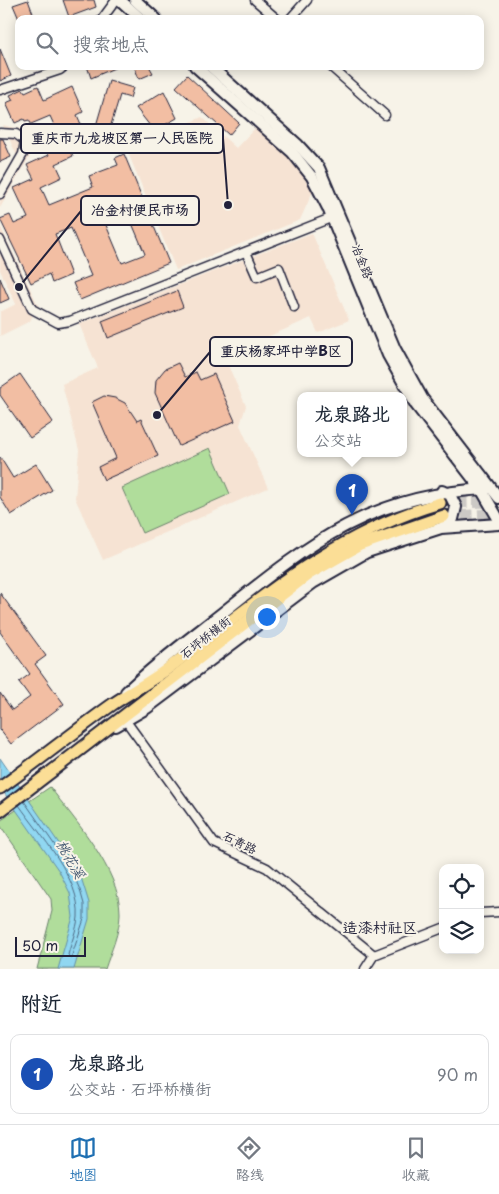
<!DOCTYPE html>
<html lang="zh">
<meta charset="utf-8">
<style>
body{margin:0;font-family:"Playpen Sans","LXGW WenKai TC",sans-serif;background:#f2f2f3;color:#1f2937}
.controls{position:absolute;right:15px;bottom:15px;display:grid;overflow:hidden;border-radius:10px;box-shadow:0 2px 12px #0003}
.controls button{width:45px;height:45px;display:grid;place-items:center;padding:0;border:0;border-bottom:1px solid #e0e1e3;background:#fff;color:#1f2937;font:25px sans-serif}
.scale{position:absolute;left:15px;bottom:12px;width:71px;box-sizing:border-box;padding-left:5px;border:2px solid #22223b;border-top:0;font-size:14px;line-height:18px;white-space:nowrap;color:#22223b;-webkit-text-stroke:4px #f7f3e8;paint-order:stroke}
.you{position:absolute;left:266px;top:616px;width:18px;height:18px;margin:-12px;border:4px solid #fff;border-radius:50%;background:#1a73e8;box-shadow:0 0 0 8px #1a73e833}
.badge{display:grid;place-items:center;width:32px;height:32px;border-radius:50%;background:#1f6fb2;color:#fff;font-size:16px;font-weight:700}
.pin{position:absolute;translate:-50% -41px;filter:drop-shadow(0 1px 2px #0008)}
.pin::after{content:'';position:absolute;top:26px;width:18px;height:15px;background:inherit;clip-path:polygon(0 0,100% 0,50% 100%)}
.popup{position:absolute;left:297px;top:392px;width:110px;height:65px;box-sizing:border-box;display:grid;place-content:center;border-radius:10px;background:#fff;filter:drop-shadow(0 1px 4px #0005);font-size:16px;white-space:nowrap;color:#747a83}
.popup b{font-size:19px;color:#1f2937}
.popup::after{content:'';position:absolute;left:50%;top:100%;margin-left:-10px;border:10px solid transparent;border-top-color:#fff}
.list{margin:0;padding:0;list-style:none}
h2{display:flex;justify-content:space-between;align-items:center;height:65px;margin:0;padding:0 20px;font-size:21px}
h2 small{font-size:16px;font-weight:400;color:#747a83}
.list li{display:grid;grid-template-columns:32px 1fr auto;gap:15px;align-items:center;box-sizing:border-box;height:80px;margin:0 10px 10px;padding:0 10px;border:1px solid #e0e1e3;border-radius:10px}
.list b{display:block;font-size:19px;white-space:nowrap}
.list p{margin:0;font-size:16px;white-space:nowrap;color:#747a83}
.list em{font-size:16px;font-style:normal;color:#747a83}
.icon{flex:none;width:28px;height:28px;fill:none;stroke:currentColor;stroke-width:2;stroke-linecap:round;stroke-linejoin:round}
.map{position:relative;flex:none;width:499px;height:969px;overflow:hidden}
.search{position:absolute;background:#fff;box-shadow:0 2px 12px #0003;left:15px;right:15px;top:15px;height:55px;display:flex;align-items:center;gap:12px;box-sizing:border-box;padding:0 18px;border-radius:10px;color:#747a83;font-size:19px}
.sheet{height:155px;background:#fff}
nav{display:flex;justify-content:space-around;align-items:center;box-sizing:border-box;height:70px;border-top:1px solid #e0e1e3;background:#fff;font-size:14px;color:#747a83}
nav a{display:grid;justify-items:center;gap:2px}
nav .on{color:#1f6fb2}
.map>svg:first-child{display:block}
.built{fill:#f6e3d3}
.green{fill:#b0dd9b;stroke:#69806b}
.water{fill:#90d7f1;stroke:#648fa8}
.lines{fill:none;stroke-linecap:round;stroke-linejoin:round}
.shore{stroke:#4e6a84;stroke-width:1}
.building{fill:#f2bea3;stroke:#22223b;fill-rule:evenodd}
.primary-tunnel{stroke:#ccc9c5;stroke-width:11;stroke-dasharray:11 5.5;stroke-linecap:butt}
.street-casing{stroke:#22223b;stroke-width:11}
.secondary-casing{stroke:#22223b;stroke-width:14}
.primary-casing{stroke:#22223b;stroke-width:15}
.street{stroke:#f7f3e8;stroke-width:8}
.secondary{stroke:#f7f3e8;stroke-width:10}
.primary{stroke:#fbde96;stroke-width:11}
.labels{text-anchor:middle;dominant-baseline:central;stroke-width:4;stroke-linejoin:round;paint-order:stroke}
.street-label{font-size:12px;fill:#22223b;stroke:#f7f3e8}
.water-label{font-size:14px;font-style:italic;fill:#435872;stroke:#f7f3e8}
.quarter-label{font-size:15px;fill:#22223b;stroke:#f7f3e8}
.leader{fill:none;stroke:#22223b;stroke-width:2}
.callout-dot{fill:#22223b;stroke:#f7f3e8;stroke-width:2}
.callout{fill:#f7f3e8;stroke:#22223b;stroke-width:2}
.callout-label{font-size:14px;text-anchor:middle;font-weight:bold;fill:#22223b}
</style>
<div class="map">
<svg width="499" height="969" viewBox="0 0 499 969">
<rect width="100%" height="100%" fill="#f7f3e8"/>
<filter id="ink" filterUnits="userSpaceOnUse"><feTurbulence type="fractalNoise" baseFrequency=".02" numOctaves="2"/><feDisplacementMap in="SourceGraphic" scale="10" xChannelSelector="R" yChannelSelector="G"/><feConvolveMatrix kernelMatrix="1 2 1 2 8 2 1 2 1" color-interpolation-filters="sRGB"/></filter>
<g filter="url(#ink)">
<g class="built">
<path d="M202,117L236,148L257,126L288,154L313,191L300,220L176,270L127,150Z"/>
<path d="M3,125L28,131L35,147L0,208V185L17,156Z"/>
<path d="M0,226L38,305L30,321L0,336V312L16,304L0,270Z"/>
<path d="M312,233L349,320L318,333L311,318L224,356L246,406L240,425L268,488L103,560L75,498L79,450L62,384L98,368L79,324Z"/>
</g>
<g class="green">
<path d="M210,448L230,494L142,533L122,488Z"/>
<path d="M50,787C75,821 120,870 120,913C120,932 111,951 105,969H37L52,911L51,899L0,825V821Z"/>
</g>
<path class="water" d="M0,758L80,874L89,903V919L74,969H58L73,917L70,893L59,871L0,787Z"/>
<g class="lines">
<path class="shore" d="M19,805C40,835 81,879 78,917C77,929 71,943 68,955L71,958L84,919V904L80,890L70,867L24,801"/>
</g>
<g class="building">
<path d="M28,0L35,19H19L13,5Z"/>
<path d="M63,0H94L96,7L69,17Z"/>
<path d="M0,49L11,76L0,81Z"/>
<path d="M87,66H119L91,78Z"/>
<path d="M134,66H149L153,73L139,79Z"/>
<path d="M187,75L239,123L229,135L176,87Z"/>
<path d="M109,81L133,88L130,98L120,95L104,148L91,143Z"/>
<path d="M38,86L44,100L72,87L83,112L77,115L86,136L67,144L73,156L56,164L62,177L41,187L49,205L93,187L89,176L118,165L115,158L124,154L169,263L80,300L73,283L91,276L71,228L55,234L71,275L52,283L49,274L31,283L0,219L10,215L14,224L28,218L14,188L34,179L27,165L49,155L42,141L58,134L50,116L31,124L29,120L25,121L24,119L15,123L6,103L13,100L10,95L23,89L25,92ZM126,209L145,254L122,263L103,218Z"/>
<path d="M164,91L177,118L154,131L136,108Z"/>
<path d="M0,139H3L11,157L0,162Z"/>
<path d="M0,278L9,299L0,303Z"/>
<path d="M177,291L183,307L108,338L102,321Z"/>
<path d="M178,363L185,377L196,372L200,380L214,374L235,421L179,446L155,393L156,380L165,369Z"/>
<path d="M20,374L53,422L30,438L0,395V388Z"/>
<path d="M104,396L115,398L125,403L137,421L141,419L158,456L104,480L98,467L116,458L92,402Z"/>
<path d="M0,457L13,478L36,464L52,490L11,515L0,497Z"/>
<path d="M0,593L46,656L35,664L64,704L11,744L0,730V693L12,710L30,697L19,682L30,674L0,632Z"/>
</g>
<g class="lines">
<g class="primary-tunnel">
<path d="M440,503L497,502"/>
<path d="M445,516L499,514"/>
</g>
<defs>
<g id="street">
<path d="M255,0L277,19"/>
<path d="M102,19L116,0"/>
<path d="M290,19L307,0"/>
<path d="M330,66L385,115"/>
<path d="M0,90L60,70L65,66"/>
<path d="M0,133L16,134L25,141L23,154L0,194"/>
<path d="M0,240L32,309L58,323L70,321L336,216"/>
<path d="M246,252L257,277L279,268L294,307"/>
<path d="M126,721L214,843L267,868L374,955"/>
<path d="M480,913L499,912"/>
<path d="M365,969L374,955L443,928"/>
</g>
<g id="secondary">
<path d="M120,0L141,19"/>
<path d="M135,0L156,19"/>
<path d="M195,66L292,152L312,177L328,208L388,355L416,405L481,489L499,520"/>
<path d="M210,66L298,145L319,168L395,349L422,398L499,498"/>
<path d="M442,491L450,495L456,507L453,519L443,527"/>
<path d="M126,692C157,662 192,637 226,610C311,542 373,494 486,489"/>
<path d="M116,726L147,708L313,583L367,552L441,528L499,524"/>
</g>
<g id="primary">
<path d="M0,788C38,761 75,731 113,704C132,691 152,681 170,667C258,601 333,534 440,503"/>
<path d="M0,811L309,574L360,545L444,516"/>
</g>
</defs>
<use href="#street" class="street-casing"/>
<use href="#secondary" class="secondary-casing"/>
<use href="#primary" class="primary-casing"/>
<use href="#street" class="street"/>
<use href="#secondary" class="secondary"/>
<use href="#primary" class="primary"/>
</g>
</g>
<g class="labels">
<g class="street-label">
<text transform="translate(363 261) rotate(68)">冶金路</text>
<text transform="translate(205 637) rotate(-38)">石坪桥横街</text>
<text transform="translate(240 842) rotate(26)">石青路</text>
</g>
<g class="water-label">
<text transform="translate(71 859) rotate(60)">桃花溪</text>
</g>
<g class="quarter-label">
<text x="380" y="926">造漆村社区</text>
</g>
</g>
<path class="leader" d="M228 205L223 138M19 287L81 211M157 415L210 352"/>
<g class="callout-dot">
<circle cx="228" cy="205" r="5"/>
<circle cx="19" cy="287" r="5"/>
<circle cx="157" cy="415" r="5"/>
</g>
<g class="callout">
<rect x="21" y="124" width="202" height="29" rx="5"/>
<rect x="81" y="196" width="118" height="29" rx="5"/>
<rect x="210" y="337" width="142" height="29" rx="5"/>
</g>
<g class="callout-label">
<text x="122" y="143">重庆市九龙坡区第一人民医院</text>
<text x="140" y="215">冶金村便民市场</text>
<text x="281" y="356">重庆杨家坪中学B区</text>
</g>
</svg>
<div class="controls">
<button><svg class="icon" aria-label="locate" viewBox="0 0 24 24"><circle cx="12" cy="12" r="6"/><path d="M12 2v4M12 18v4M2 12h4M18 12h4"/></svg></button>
<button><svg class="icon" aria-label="layers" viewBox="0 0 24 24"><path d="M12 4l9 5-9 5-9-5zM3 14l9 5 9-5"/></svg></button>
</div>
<div class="scale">50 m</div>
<div class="you"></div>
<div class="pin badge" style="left:352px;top:515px;background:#1a4fb4">1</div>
<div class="popup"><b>龙泉路北</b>公交站</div>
<div class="search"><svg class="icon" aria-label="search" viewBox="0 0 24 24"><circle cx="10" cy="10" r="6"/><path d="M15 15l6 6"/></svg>搜索地点</div>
</div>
<section class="sheet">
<h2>附近<small></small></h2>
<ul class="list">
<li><span class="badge" style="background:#1a4fb4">1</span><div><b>龙泉路北</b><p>公交站 · 石坪桥横街</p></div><em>90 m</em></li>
</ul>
</section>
<nav>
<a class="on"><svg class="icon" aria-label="map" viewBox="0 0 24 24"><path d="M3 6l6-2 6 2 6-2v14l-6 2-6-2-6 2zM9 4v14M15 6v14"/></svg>地图</a>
<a><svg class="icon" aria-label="directions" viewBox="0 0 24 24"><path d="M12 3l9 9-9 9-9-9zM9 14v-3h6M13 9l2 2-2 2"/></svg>路线</a>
<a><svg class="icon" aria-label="saved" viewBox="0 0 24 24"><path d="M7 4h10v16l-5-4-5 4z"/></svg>收藏</a>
</nav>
